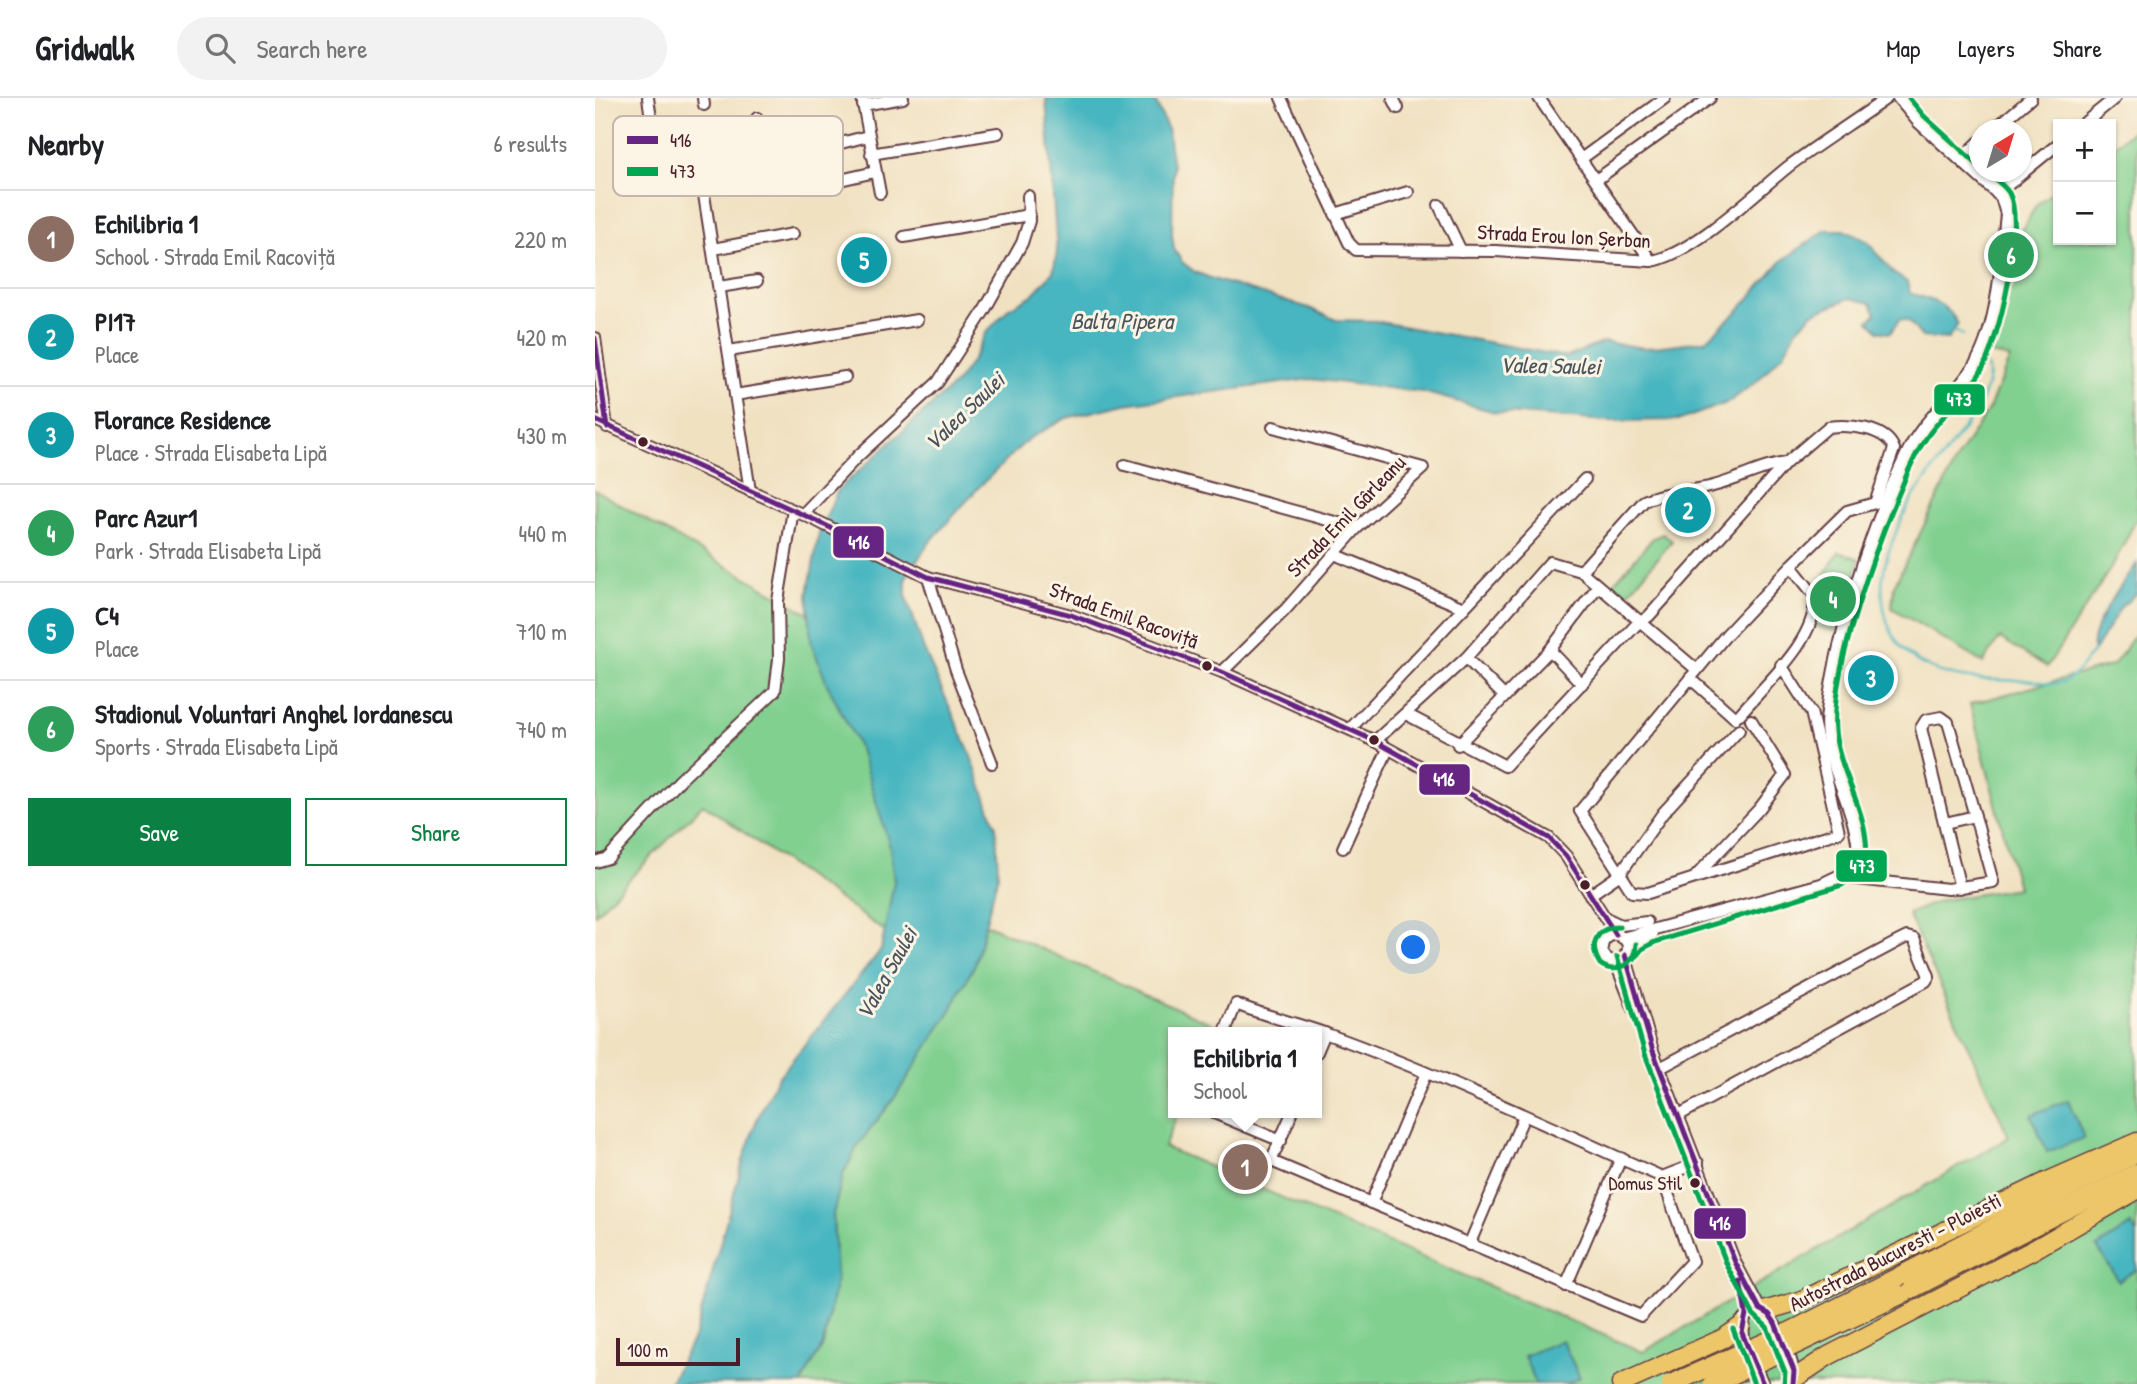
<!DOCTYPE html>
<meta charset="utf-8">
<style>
body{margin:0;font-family:"Patrick Hand",sans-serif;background:#f2f2f2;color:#202124}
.controls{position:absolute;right:21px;top:21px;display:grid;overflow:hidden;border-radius:0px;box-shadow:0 2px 5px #0004}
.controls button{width:63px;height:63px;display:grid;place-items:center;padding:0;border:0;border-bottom:2px solid #e0e0e0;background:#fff;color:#202124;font:35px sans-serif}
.compass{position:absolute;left:1374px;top:21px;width:63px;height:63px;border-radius:50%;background:#fff;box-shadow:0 2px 5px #0004;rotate:38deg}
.scale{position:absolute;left:21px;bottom:18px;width:124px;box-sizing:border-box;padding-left:7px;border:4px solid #4a1f2b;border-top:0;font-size:19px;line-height:24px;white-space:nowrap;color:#4a1f2b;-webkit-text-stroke:5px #fcf5e5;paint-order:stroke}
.you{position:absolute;left:819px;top:850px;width:24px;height:24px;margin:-18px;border:5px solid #fff;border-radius:50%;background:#1a73e8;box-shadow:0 0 0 10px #1a73e833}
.badge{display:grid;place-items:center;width:46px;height:46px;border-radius:50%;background:#0b8043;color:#fff;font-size:23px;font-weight:700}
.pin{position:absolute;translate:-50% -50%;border:4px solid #fff;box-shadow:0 2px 7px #0006}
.popup{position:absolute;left:573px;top:929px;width:154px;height:91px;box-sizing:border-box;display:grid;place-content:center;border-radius:0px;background:#fff;filter:drop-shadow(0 2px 5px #0005);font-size:23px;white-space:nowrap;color:#757577}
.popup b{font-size:26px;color:#202124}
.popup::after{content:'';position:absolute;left:50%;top:100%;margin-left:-14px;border:14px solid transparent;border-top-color:#fff}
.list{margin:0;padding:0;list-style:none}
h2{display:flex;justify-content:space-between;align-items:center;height:91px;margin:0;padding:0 28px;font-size:30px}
h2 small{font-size:23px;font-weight:400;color:#757577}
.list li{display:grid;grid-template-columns:46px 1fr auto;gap:21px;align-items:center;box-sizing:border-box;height:98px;padding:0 28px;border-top:2px solid #e0e0e0}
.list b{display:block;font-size:26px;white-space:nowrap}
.list p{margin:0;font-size:23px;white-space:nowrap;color:#757577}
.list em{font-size:23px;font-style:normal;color:#757577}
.actions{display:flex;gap:14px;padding:21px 28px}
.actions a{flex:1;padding:16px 0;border:2px solid #0b8043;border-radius:0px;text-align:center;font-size:24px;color:#0b8043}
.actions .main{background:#0b8043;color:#fff}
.icon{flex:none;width:38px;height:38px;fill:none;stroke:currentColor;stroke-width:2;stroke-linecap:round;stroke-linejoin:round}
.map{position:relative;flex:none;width:1542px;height:1286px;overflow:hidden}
header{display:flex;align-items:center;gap:42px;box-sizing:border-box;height:98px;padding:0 35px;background:#fff;border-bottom:2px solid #e0e0e0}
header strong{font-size:33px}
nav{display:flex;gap:38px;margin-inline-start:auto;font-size:24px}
.search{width:490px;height:63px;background:#f2f2f2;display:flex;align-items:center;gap:18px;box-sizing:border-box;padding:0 24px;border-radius:38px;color:#757577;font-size:26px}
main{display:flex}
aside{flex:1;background:#fff}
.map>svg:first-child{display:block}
.green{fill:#81d090;stroke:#66785e;stroke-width:2}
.water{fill:#47b6c0;stroke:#486a76;stroke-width:2}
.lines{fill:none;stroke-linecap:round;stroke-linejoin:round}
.stream{stroke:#47b6c0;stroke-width:2.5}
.minor-casing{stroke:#633c42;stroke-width:14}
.highway-casing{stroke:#633c42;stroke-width:21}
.minor{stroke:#fff;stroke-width:10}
.highway{stroke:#ecc669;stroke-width:18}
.highway-bridge-casing{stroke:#633c42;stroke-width:21;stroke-linecap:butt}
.highway-bridge{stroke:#ecc669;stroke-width:18}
.bus-1-casing{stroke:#fcf5e5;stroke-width:10}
.bus-2-casing{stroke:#fcf5e5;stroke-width:10}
.bus-1{stroke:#662483;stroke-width:5}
.bus-2{stroke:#00a651;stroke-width:5}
.bus-dot{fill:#4a1f2b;stroke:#fcf5e5;stroke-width:2.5}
.labels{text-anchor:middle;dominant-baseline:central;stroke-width:6;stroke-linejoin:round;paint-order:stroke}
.bus-label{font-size:19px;fill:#4a1f2b;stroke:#fcf5e5;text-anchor:end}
.street-label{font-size:21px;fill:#4a1f2b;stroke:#fcf5e5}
.water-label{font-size:23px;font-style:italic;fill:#49545f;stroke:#fcf5e5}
.key{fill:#fcf5e5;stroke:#c7b5ad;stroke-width:2}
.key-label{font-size:19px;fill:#4a1f2b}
.line-badge{stroke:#fcf5e5;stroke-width:2.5}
.badge-label{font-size:19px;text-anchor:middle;font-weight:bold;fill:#fff}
</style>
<header>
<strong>Gridwalk</strong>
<div class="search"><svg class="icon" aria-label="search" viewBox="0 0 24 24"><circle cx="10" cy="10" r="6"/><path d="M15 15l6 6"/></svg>Search here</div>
<nav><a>Map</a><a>Layers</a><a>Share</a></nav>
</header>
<main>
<aside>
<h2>Nearby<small>6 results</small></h2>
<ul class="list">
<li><span class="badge" style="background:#8d6e63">1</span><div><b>Echilibria 1</b><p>School · Strada Emil Racoviță</p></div><em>220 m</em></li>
<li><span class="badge" style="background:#0f9aa8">2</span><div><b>PI17</b><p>Place</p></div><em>420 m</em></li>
<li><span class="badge" style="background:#0f9aa8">3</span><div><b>Florance Residence</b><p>Place · Strada Elisabeta Lipă</p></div><em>430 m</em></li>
<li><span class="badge" style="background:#2e9e5b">4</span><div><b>Parc Azur1</b><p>Park · Strada Elisabeta Lipă</p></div><em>440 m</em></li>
<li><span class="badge" style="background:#0f9aa8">5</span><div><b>C4</b><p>Place</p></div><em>710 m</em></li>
<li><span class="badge" style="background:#2e9e5b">6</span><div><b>Stadionul Voluntari Anghel Iordanescu</b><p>Sports · Strada Elisabeta Lipă</p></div><em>740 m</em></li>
</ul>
<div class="actions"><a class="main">Save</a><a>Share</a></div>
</aside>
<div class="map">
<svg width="1542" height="1286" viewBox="0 0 1542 1286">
<rect width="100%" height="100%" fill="#fcf5e5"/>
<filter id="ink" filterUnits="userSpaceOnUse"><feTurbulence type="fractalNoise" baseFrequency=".0143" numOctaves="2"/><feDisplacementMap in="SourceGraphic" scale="14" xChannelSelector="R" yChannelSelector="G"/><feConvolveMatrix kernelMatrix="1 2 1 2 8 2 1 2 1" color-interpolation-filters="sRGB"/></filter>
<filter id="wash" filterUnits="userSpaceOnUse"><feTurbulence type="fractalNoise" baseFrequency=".00686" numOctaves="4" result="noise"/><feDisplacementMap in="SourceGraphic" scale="28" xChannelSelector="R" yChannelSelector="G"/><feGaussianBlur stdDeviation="1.57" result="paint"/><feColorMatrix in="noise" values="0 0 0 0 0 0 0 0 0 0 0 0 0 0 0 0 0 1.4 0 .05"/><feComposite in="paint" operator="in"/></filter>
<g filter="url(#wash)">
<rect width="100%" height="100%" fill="#f0e1c1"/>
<g class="green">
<path d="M1542,29V420L1519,465L1452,569L1405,540L1388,565L1297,510L1299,488L1364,357L1394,311L1415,260L1395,256L1409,139L1423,141L1441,107L1463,90V142H1516V50Z"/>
<path d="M0,392L214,516C219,567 246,605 265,651C279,685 297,745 299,781C300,798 294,817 291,834L108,706L0,816Z"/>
<path d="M1068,436L1077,443L1030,499L1016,488L1058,440Z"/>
<path d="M1244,454L1265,461L1241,533L1219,528L1231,474Z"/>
<path d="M1542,534V1286H206L228,1247L241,1182L238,1116L248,1076L263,1047L298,1002L380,866L390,826L618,926L615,934H578V1015H583L569,1049L1048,1254L1414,1039L1313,816L1347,802L1423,790L1375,606L1519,567Z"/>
</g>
<g class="water">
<path d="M451,0H559L572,30L578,67L577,137L579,151L587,164L600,174L618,181L714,210L741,222L780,223L972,259L1009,244L1050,250L1110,243L1144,212L1188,162L1231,132H1248L1272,143L1298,175L1312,184L1315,195C1337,202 1351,205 1363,226L1353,241L1327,239L1314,223L1305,221L1295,235L1284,233L1274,223L1281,216L1276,205L1255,200L1218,215L1201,232L1189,255L1162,283L1134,304L1085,322L1012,323L900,314L828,294L715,281L530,306L471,320L433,341L384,389L334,445L311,479V498L329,552L373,650L401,729L403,777L380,866L353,917L298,1002L263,1047L248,1076L238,1116L241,1182L228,1247L206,1286H74L100,1237L149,1059L161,1024L181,982L286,852L299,783L295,749L265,651L232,586L216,544L213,495L224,435L243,392L361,285L377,263L391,235L414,210L436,198L458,174L462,154Z"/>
<path d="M1542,465V495L1526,509L1499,553C1490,534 1530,483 1542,465Z"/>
<path d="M1473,1002L1489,1040L1452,1054L1436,1017Z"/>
<path d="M1536,1127L1542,1136V1171L1524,1183L1502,1149Z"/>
<path d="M967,1242L985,1280L971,1286H941L929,1258Z"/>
</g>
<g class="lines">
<g class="stream">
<path d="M1358,232L1367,237"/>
<path d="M1392,269C1404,301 1329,376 1313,408C1302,429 1287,465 1287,489C1288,576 1360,584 1429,582C1442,582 1460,589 1471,583C1481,578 1492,562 1499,552"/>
</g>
</g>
</g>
<g filter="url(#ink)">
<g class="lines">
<defs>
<g id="minor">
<path d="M53,0L62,60L70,69C141,72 205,56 273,38"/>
<path d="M108,0L109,7"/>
<path d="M267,0L285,95"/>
<path d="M686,0L754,145L761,152L901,153L1056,163C1097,157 1160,95 1194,68C1226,44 1260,23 1292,0"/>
<path d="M798,0L803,10"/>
<path d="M944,0L1056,163"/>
<path d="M268,7L308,0"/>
<path d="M162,20L169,64"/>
<path d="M1488,26L1520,0"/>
<path d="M1398,32L1436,0"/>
<path d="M276,56L403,35"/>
<path d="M986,61L1070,0"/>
<path d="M1365,62L1384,44"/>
<path d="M105,71L155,393"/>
<path d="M1001,82L1115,0"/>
<path d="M223,87L280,74"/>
<path d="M1402,96L1463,46"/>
<path d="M844,107L866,153"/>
<path d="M740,116L813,94"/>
<path d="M309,139L434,117"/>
<path d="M118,151L198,136"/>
<path d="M124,189L162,183"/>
<path d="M0,240L12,329"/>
<path d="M134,253L322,222"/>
<path d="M140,297L250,279"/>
<path d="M0,322L222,423L333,479L476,517L627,574L780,643L954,740L971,758L1021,837"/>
<path d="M530,367L762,430"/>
<path d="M208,416L263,358L343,284L389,213L427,145L434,123L433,98"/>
<path d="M739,456L869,510"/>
<path d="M986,473L1049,403C1069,393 1096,394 1118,388C1143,382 1166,368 1191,365"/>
<path d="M333,479L361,572L397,665"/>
<path d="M955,552L987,586"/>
<path d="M871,560L909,598"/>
<path d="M627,574L691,511L762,430L828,370L678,329"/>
<path d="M1095,580L1140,620"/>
<path d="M811,616L910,668L1040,528L1054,518L1191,365L1233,329C1253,326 1291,329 1299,351L1280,405L1252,413L1196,468L1132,536L985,713L1037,794L1053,795L1244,734L1216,614L1186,567"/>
<path d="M1145,616C1172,584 1222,542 1220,498L1196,468"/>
<path d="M755,631L990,381"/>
<path d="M780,643L871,560L955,464L986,473L1102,572"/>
<path d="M863,647L955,552L1003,488"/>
<path d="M748,750L793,651"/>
<path d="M0,764L13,760L85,682L180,593L184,561L183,503L198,412"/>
<path d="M1101,778L1164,711L1190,677L1156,622"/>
<path d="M1244,779L1353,791L1398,784L1380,718L1350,725"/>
<path d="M1365,790L1326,630L1331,622L1346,619L1353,624L1380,718"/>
<path d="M995,797L1024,777L1068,715L1144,632"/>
<path d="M1011,820L1026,827L1052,824"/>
<circle cx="1020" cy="850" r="13"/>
<path d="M1027,840L1226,786L1249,775L1263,758C1263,709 1225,662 1232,613C1243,530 1276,430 1312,355C1327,323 1358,299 1377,271C1403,232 1406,162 1411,116L1406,99L1323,24L1303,0"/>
<path d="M1032,855L1041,844L1058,835"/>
<path d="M1030,857L1058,953L1140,1164L1165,1211"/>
<path d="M1020,863L1039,912"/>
<path d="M630,934L641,906C672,919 702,925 732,936C846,977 956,1030 1067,1079L1103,1065"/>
<path d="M722,954L730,935"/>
<path d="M1065,970L1304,843L1312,839L1319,841L1334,878L1331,883L1084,1017"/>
<path d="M619,1015L686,1043"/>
<path d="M697,1015L676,1063L1046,1218L1097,1163L1067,1079"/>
<path d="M776,1105L831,975"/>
<path d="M874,1147L929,1018"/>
<path d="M971,1188L1026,1060"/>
<path d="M1168,1286L1149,1243L1148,1221L1160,1211C1180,1212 1203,1267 1198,1285"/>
</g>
<g id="highway">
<path d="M1305,1178L1536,1058"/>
<path d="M1305,1197L1542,1075"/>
<path d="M1169,1213L1207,1202L1453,1083L1542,1044"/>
<path d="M1200,1280L1233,1258L1438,1152L1542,1092"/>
<path d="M1026,1286L1129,1240L1146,1228"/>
</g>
</defs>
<use href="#minor" class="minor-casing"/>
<use href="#highway" class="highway-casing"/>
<use href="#minor" class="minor"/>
<use href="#highway" class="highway"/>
<defs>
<g id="highway-bridge">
<path d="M1076,1286L1196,1233L1305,1178"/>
<path d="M1118,1286L1305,1197"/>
</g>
</defs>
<use href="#highway-bridge" class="highway-bridge-casing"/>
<use href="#highway-bridge" class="highway-bridge"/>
<defs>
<g id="bus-1">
<path d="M0,240L12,329"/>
<path d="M0,322L222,423L333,479L476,517L627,574L780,643L954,740L971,758L1021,837"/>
<path d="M1030,857L1058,953L1140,1164L1165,1211L1174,1216L1180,1225L1199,1273L1198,1286"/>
<path d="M1145,1183L1151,1216L1147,1235L1168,1286"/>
</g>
<g id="bus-2">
<path d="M1314,0L1329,18L1384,68"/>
<path d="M1024,829C1001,829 993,847 1005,866C1021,878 1040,866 1041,846"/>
<path d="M1022,859L1050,956L1132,1167L1158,1216L1172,1229L1190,1274L1189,1285"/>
<path d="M1039,861L1047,851L1060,844L1247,787L1261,777L1271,761C1276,717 1244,676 1240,633C1235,572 1282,446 1307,388C1314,370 1322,352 1334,336C1349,315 1371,298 1385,275C1404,245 1431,127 1414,95C1409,87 1398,80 1391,74"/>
<path d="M1138,1231L1159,1286"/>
</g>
</defs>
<use href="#bus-1" class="bus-1-casing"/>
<use href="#bus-2" class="bus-2-casing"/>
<use href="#bus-1" class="bus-1"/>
<use href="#bus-2" class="bus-2"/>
</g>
</g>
<g class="bus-dot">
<circle cx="48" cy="344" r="6"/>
<circle cx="612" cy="568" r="6"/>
<circle cx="779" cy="642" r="6"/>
<circle cx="990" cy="787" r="6"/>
<circle cx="1100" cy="1085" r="6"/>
</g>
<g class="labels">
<g class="bus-label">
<text x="1087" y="1085">Domus Stil</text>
</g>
<g class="street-label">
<text transform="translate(969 138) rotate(3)">Strada Erou Ion Șerban</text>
<text transform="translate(751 418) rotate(-46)">Strada Emil Gârleanu</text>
<text transform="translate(529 517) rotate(20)">Strada Emil Racoviță</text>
<text transform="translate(1300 1154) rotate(-27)">Autostrada Bucuresti - Ploiesti</text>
</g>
<g class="water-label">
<text x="527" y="222">Balta Pipera</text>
<text transform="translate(955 267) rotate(1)">Valea Saulei</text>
<text transform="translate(369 313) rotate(-44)">Valea Saulei</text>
<text transform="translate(291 875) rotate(-61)">Valea Saulei</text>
</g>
</g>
<rect x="18" y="18" width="230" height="80" rx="10" class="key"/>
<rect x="32" y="38" width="31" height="8" fill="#662483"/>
<rect x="32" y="69" width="31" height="9" fill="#00a651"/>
<g class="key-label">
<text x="75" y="49">416</text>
<text x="75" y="80">473</text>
</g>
<g class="line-badge">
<rect x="1338" y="285" width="53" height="33" rx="7" fill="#00a651"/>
<rect x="237" y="427" width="53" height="34" rx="7" fill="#662483"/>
<rect x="823" y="665" width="53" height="33" rx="7" fill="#662483"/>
<rect x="1240" y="751" width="53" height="34" rx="7" fill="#00a651"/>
<rect x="1098" y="1109" width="54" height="33" rx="7" fill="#662483"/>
</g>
<g class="badge-label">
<text x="1364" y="308">473</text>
<text x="264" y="451">416</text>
<text x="849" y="688">416</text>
<text x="1267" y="775">473</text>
<text x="1125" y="1132">416</text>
</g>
</svg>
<div class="controls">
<button>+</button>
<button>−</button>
</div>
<svg class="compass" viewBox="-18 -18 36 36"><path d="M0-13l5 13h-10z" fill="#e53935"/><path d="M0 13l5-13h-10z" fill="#757577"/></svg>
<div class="scale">100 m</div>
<div class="you"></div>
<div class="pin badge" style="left:650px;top:1069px;background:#8d6e63">1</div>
<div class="popup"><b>Echilibria 1</b>School</div>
<div class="pin badge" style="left:1093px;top:412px;background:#0f9aa8">2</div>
<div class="pin badge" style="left:1276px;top:580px;background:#0f9aa8">3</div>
<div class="pin badge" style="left:1238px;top:501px;background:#2e9e5b">4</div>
<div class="pin badge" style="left:269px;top:162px;background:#0f9aa8">5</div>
<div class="pin badge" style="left:1416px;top:157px;background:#2e9e5b">6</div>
</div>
</main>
